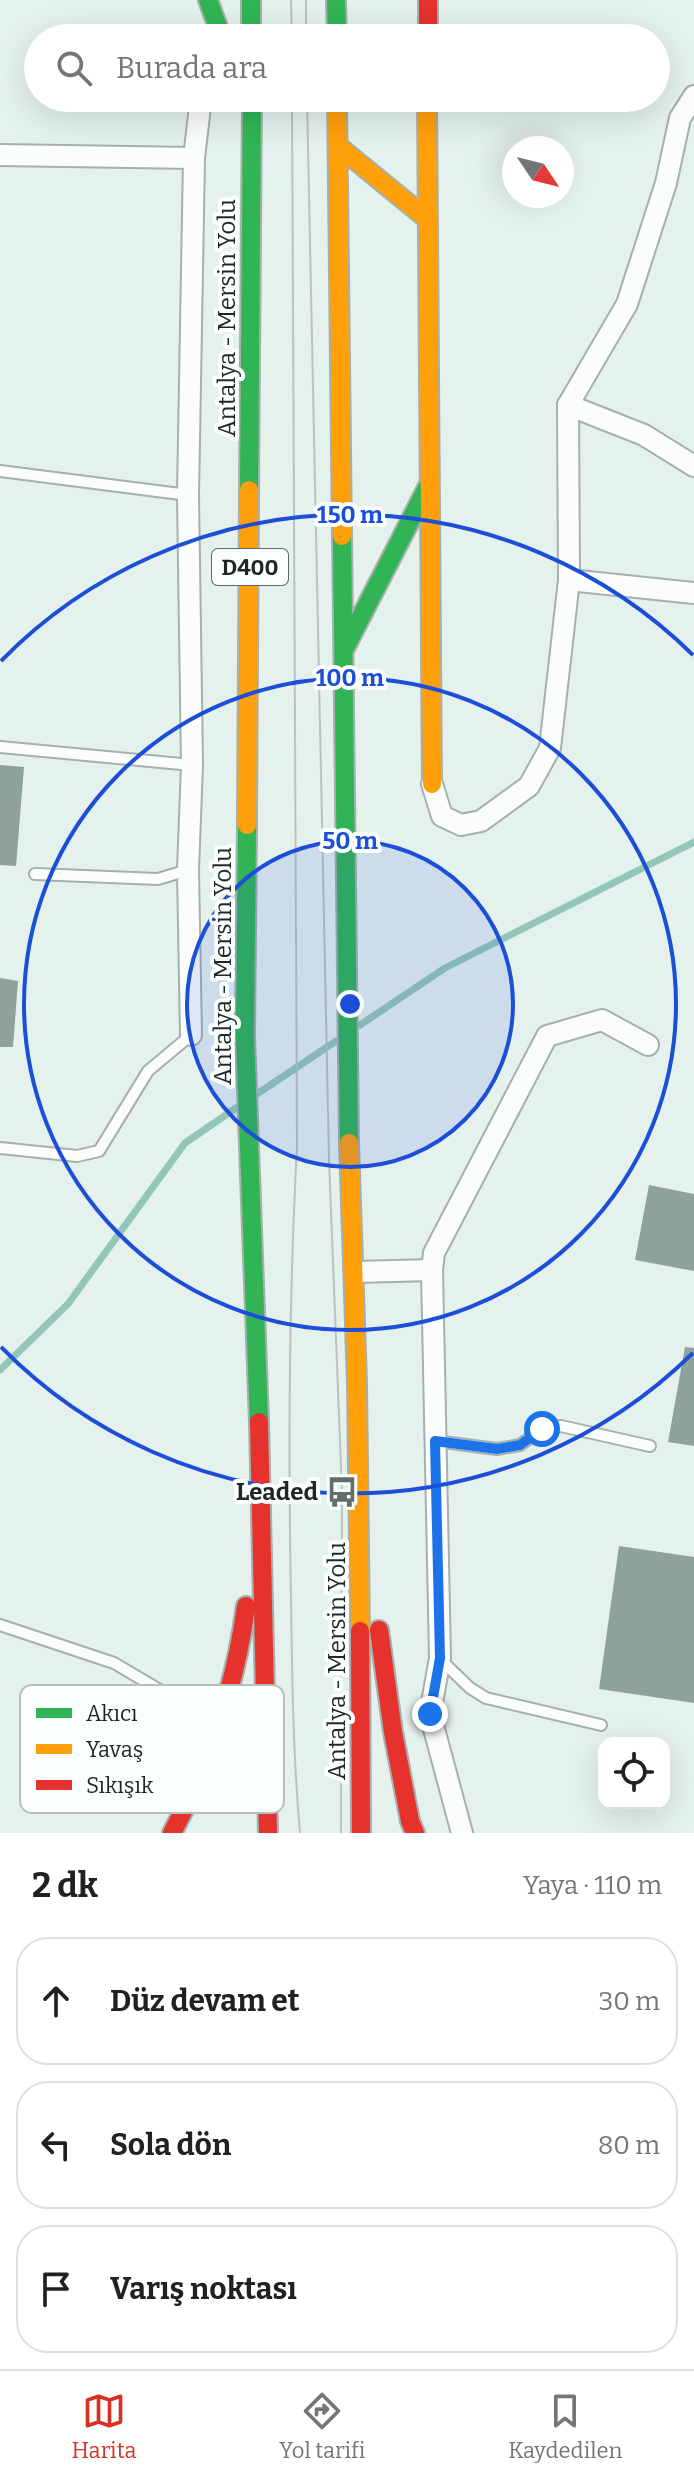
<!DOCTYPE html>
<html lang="tr">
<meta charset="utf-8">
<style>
body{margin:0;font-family:Bitter,serif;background:#f6f6f6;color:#202124}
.controls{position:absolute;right:24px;bottom:24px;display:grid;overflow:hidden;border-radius:16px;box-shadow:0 8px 32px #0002}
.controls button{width:72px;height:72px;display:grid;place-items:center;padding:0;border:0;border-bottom:2px solid #e0e0e0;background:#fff;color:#202124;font:40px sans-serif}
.compass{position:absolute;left:502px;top:136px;width:72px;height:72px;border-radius:50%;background:#fff;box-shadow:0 8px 32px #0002;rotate:125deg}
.stop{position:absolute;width:24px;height:24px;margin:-18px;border:6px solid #1a73e8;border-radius:50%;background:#fff}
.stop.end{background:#1a73e8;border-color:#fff;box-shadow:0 2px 8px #0008}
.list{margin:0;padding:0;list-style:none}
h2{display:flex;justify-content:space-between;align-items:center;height:104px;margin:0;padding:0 32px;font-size:34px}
h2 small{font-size:26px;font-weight:400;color:#757577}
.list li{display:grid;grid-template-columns:52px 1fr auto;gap:24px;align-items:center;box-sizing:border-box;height:128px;margin:0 16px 16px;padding:0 16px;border:2px solid #e0e0e0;border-radius:32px}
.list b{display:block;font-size:30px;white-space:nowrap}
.list em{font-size:26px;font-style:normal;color:#757577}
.icon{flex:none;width:44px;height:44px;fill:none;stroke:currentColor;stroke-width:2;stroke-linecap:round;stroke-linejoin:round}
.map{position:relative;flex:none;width:694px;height:1833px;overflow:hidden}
.search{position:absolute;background:#fff;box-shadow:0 8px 32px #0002;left:24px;right:24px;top:24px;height:88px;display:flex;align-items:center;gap:20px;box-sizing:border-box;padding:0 28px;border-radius:44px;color:#757577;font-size:30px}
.sheet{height:536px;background:#fff}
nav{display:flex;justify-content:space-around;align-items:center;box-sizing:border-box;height:112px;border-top:2px solid #e0e0e0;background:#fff;font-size:22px;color:#757577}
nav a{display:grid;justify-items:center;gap:4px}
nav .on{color:#d93025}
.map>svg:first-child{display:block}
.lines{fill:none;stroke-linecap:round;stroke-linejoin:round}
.stream{stroke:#93c6b8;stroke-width:7}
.building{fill:#8ea19c}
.lane-casing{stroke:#a6b0ad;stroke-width:14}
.street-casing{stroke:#a6b0ad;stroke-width:24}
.fast-casing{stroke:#a6b0ad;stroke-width:22}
.slow-casing{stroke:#a6b0ad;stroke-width:22}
.jam-casing{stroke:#a6b0ad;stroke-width:22}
.lane{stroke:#fbfdfc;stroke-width:10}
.street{stroke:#fbfdfc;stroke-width:20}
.fast{stroke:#30b455;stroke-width:18}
.slow{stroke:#ff9f0a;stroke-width:18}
.jam{stroke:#e5322d;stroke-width:18}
.tram{stroke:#bdc1bf;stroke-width:2}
.route{stroke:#1a73e8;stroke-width:10}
.ring{fill:none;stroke:#1d4ed8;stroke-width:4}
.labels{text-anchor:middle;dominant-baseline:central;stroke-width:8;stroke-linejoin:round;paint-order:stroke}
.shield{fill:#fafffd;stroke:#606866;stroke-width:2}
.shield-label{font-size:22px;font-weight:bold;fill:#1e2725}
.street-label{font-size:24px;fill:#1e2725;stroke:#fafffd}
.poi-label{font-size:24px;font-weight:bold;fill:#1e2725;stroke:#fafffd;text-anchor:end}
.key{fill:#fafffd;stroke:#b8bebc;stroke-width:2}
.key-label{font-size:22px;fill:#1e2725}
.centre{fill:#1d4ed8;stroke:#fafffd;stroke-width:4}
.ring-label{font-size:24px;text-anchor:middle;font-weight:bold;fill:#1d4ed8;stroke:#fafffd;stroke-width:8;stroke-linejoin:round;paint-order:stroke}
</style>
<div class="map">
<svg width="694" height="1833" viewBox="0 0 694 1833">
<rect width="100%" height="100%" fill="#e4f1ed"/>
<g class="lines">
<g class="stream">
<path d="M360,1025L445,968L694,842"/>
<path d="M257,1094L336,1041"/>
<path d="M0,1370L68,1304L185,1143L236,1108"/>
</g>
</g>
<g class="building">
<path d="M0,765L24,767L16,866L0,865Z"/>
<path d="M0,978L18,981L13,1047H0Z"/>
<path d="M649,1185L694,1194V1271L635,1260Z"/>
<path d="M685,1347L694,1348V1446L668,1442Z"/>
<path d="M619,1546L694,1557V1703L599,1689Z"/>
</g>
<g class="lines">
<defs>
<g id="lane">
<path d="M0,471L188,495"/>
<path d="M0,747L192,765"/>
<path d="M35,874L158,879L188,870"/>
<path d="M0,1148L77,1156L99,1151L148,1071L191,1035"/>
<path d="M435,1441L497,1449L520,1445L542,1429L561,1426L650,1446"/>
<path d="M0,1625L114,1663L214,1722"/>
<path d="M441,1660L470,1688L486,1698L601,1725"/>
</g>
<g id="street">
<path d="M0,155L194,158"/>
<path d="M568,405L644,435L694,466"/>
<path d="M569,580L694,593"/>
<path d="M432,784L442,816L461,825L481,821L529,786L550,748L569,580L568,405L627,304L666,183L680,118L694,96"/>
<path d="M191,1035L188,870L192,765L188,495L194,158L201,98"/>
<path d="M355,1272L432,1270"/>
<path d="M462,1833L430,1714L440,1658L432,1270L434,1253L547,1036L602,1020L648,1045"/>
</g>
<g id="fast">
<path d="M208,0L222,38"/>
<path d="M251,0V38"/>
<path d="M336,0L337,38"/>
<path d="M249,490L252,98"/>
<path d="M342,536L349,1143"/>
<path d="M344,650L427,488"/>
<path d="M247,825L245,1036L259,1422"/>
</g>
<g id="slow">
<path d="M337,98L342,536"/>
<path d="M427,98L432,784"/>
<path d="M338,146L426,218"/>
<path d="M247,825L249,490"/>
<path d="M349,1143L357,1383L360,1631"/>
</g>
<g id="jam">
<path d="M428,0V38"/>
<path d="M259,1422L268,1833"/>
<path d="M379,1630L393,1732L410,1821L415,1833"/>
<path d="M360,1631L361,1833"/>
<path d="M172,1833C211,1761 235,1687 246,1606"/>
</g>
</defs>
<use href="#lane" class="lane-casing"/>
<use href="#street" class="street-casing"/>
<use href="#fast" class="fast-casing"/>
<use href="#slow" class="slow-casing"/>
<use href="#jam" class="jam-casing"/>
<use href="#lane" class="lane"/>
<use href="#street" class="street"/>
<use href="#fast" class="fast"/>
<use href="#slow" class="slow"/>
<use href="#jam" class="jam"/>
<g class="tram">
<path d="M291,0L292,38"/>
<path d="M306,0V38"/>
<path d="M292,98L297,1147C289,1297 288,1446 291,1596C292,1675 293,1754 300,1833"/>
<path d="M307,98L329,1160L342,1492L341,1833"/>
</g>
</g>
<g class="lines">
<path class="route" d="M430,1714L440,1658L435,1441L497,1449L520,1445L542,1429"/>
</g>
<circle cx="350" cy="1004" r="163" fill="#1d4ed8" fill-opacity=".12"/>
<g class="ring">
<circle cx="350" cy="1004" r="163"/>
<circle cx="350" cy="1004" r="326"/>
<path d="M693 1353A489 489 0 0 1 1 1347M1 661A489 489 0 0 1 693 655"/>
</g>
<defs>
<symbol id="bus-bare" viewBox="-9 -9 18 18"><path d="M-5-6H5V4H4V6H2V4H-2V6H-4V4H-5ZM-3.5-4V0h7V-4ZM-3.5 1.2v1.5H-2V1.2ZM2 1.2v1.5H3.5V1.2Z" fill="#636e6b" stroke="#fafffd" stroke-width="2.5" paint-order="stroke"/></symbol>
</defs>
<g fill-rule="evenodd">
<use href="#bus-bare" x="320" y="1470" width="44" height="44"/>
</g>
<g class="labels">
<rect class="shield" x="212" y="549" width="76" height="36" rx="6"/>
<g class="shield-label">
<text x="250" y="567">D400</text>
</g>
<g class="street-label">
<text transform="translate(227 318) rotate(-90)">Antalya - Mersin Yolu</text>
<text transform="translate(223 966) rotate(-90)">Antalya - Mersin Yolu</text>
<text transform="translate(337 1661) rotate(-90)">Antalya - Mersin Yolu</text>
</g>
<g class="poi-label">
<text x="318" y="1492">Leaded</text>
</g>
</g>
<rect x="20" y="1685" width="264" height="128" rx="12" class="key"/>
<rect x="36" y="1708" width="36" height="10" fill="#30b455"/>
<rect x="36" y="1744" width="36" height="10" fill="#ff9f0a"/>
<rect x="36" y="1780" width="36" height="10" fill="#e5322d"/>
<g class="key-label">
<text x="86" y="1721">Akıcı</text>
<text x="86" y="1757">Yavaş</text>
<text x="86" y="1793">Sıkışık</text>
</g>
<circle cx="350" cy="1004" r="12" class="centre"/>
<g class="ring-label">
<text x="350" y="523">150 m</text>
<text x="350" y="686">100 m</text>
<text x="350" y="849">50 m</text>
</g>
</svg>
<div class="controls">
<button><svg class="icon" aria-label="locate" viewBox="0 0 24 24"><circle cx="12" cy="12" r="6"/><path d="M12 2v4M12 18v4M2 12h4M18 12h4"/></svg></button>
</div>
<svg class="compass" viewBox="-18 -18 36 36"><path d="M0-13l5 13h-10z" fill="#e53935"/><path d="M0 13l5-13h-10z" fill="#757577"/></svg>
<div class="stop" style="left:542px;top:1429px"></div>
<div class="stop end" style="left:430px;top:1714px"></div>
<div class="search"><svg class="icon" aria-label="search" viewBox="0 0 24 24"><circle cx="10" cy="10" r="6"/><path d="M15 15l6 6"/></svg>Burada ara</div>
</div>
<section class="sheet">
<h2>2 dk<small>Yaya · 110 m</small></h2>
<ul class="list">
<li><svg class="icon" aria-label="ahead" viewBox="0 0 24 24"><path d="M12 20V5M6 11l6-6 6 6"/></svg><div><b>Düz devam et</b></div><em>30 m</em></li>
<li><svg class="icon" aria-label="left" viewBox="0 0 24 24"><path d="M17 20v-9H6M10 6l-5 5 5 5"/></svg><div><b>Sola dön</b></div><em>80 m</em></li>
<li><svg class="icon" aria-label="arrive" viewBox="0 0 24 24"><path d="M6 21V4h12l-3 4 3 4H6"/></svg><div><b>Varış noktası</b></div></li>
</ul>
</section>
<nav>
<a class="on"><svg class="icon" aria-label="map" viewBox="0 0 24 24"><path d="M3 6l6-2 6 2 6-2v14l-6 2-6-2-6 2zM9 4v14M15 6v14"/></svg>Harita</a>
<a><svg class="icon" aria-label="directions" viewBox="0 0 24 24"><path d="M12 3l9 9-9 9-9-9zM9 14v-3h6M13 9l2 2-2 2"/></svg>Yol tarifi</a>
<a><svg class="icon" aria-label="saved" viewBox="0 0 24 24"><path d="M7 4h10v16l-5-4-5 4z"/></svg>Kaydedilen</a>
</nav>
